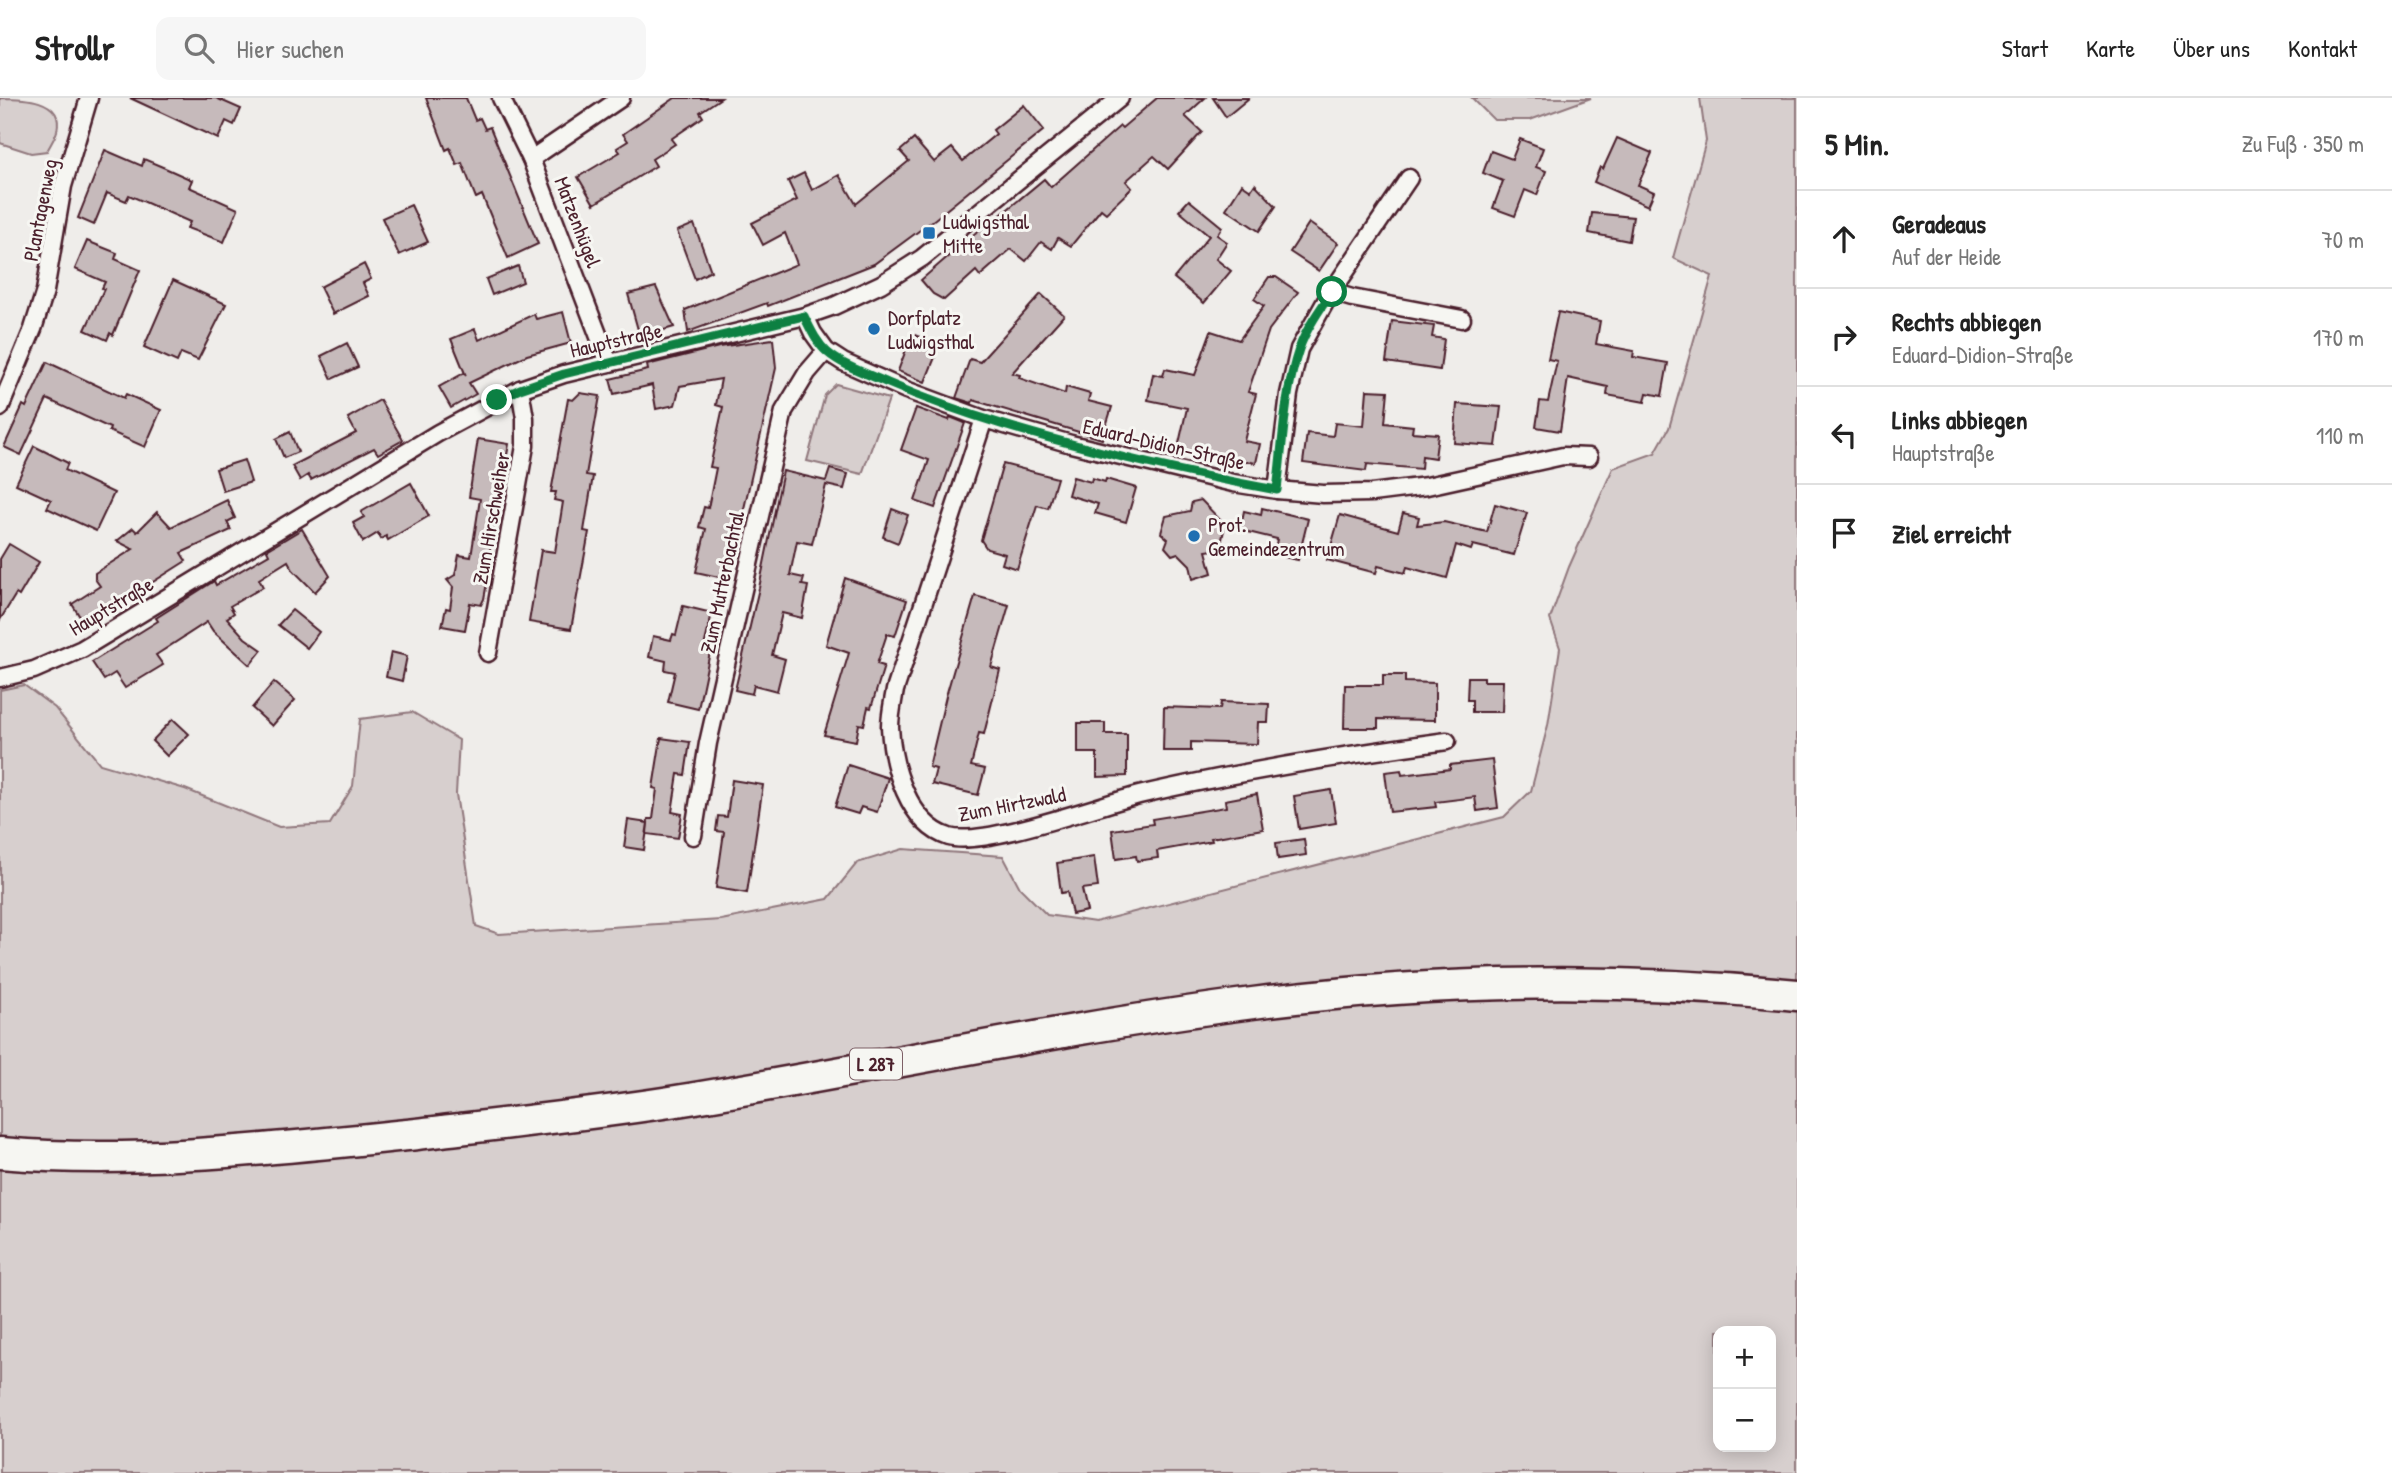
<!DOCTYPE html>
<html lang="de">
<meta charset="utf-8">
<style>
body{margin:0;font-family:"Patrick Hand",sans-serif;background:#f6f6f6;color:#222}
.controls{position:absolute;right:21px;bottom:21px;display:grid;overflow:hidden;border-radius:14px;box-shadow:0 4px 18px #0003}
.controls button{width:63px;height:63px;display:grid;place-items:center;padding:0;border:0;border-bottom:2px solid #e0e0e0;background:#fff;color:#222;font:35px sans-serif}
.stop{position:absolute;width:21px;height:21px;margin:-16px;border:5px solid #0b8043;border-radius:50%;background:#fff}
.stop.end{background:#0b8043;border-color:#fff;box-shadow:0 2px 7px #0008}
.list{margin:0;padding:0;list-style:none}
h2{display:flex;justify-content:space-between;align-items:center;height:91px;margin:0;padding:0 28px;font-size:30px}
h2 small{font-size:23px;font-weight:400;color:#767676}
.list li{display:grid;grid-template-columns:46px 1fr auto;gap:21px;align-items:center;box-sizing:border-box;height:98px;padding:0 28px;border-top:2px solid #e0e0e0}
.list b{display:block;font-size:26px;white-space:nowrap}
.list p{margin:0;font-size:23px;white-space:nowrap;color:#767676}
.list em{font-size:23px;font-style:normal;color:#767676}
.icon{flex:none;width:38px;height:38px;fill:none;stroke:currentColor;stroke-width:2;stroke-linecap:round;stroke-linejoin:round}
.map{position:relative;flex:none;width:1797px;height:1375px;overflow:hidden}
header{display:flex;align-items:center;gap:42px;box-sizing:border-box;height:98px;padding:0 35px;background:#fff;border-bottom:2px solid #e0e0e0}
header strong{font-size:33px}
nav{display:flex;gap:38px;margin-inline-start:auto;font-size:24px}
.search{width:490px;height:63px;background:#f6f6f6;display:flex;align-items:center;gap:18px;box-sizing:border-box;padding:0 24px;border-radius:14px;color:#767676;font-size:26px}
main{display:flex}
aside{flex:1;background:#fff}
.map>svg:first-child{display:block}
.green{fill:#d7cfce;stroke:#90777c;stroke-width:2;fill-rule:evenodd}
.building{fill:#c6babb;stroke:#4a1f2b;stroke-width:2}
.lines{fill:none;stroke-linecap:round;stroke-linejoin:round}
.street-casing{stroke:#4a1f2b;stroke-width:21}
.highway-casing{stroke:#4a1f2b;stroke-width:35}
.street{stroke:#f6f6f2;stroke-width:16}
.highway{stroke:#f6f6f2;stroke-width:30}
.route{stroke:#0b8043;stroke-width:9}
.poi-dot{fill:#1f6fb2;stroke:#f6f6f2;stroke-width:2.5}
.labels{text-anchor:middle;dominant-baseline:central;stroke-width:6;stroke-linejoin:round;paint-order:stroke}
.shield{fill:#f6f6f2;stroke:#7e6067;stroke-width:2}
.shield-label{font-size:19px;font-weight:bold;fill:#4a1f2b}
.street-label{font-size:21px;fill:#4a1f2b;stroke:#f6f6f2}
.poi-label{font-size:21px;fill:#4a1f2b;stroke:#f6f6f2;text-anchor:start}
</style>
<header>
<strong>Strollr</strong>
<div class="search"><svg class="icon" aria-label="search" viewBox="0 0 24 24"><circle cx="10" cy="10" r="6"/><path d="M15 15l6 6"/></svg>Hier suchen</div>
<nav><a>Start</a><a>Karte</a><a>Über uns</a><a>Kontakt</a></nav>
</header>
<main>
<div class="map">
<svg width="1797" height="1375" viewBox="0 0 1797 1375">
<rect width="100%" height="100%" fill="#efedea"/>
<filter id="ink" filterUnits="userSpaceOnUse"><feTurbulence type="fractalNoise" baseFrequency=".0143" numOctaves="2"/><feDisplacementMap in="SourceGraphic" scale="14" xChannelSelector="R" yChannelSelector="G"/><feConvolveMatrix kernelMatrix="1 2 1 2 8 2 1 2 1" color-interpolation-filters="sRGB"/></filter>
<g filter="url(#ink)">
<g class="green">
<path d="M0,0C21,0 65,0 57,33C55,40 50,47 47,53L31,55L0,45Z"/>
<path d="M1472,0H1591L1530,22H1494Z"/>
<path d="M1700,0H1797V1375H0V592L24,587L55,610L100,666L185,691L279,729L330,726L353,688L360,621L412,614L459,642L456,696L476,828L499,836L721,822L828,801L857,765L903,751L1003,758L1020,790L1047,817L1095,824L1504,719L1531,693L1548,627L1560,550L1550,521L1569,469L1613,370L1655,355L1669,330L1712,178L1673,160L1706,43ZM1718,1233H1771V1349H1718Z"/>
<path d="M836,286L889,301L862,376L807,363L825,297Z"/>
</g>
<g class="building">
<path d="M130,0H216L241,11L234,27L226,23L218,41Z"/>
<path d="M426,0H466L475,22L480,20L485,31L490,29L538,146L508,160L482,97L476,100L462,65L457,67L450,50L446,52Z"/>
<path d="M675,0H721L700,14L703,19L671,41L675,46L652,61L656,68L594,106L578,79L620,54L617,50L628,43L623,36Z"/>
<path d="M1157,0H1205L1185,18L1202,34L1168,71L1154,58L1126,83L1132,90L1106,115L1101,111L1071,148L1058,140L1052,151L1041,144L1026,163L1011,151L980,178L976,173L944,202L933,196L921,182L989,123L991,125L1044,81L1051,89L1120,28L1122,30Z"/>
<path d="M1213,0H1249L1226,19Z"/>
<path d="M1024,7L1044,32L935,121L874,166L768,208L767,205L688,234L685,212L797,166L785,135L763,147L752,125L797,102L788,83L804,75L812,92L839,77L856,106L909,63L900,53L914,41L934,64L952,50L963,63L996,36L993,32Z"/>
<path d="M1617,40L1652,55L1638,87L1654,94L1648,108L1594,84L1600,69L1603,71Z"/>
<path d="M1520,41L1543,50L1536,69L1546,73L1537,97L1525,92L1515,118L1493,110L1503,83L1483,75L1491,53L1512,61Z"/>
<path d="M105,52L142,68L144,61L165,70L192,82L189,89L238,111L224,144L187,130L190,124L129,97L126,103L107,95L94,127L78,120Z"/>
<path d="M1242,86L1251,92L1255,86L1276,108L1259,133L1226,111Z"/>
<path d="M1189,102L1222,129L1217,137L1227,144L1216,161L1231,173L1204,205L1174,180L1209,138L1179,113Z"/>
<path d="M411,107L428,144L399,157L382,120Z"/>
<path d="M1592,115L1633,119L1629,143L1589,135Z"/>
<path d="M1309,125L1338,145L1319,173L1290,154Z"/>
<path d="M694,126L711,173L695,181L677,133Z"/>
<path d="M87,143L117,155L115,161L140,172L113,237L110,235L107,242L85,232L104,191L102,190L105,184L75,171Z"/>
<path d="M364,166L371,181L363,185L369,198L333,216L320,189Z"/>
<path d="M518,168L523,184L492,197L486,181Z"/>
<path d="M1269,179H1276L1298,194L1269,232L1248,294L1256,296L1244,343L1260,346L1256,365L1236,361L1231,366L1214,363V358L1178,350L1187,310L1148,302L1153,276L1163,278L1165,271L1195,277L1211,233L1239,242L1264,208L1254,201Z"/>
<path d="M173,182L226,206L198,262L181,255L177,264L144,249Z"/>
<path d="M656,189L674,229L640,239L628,196Z"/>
<path d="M1041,196L1064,217L1012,275L1020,277L1019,280L1065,296L1066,289L1090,296L1088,303L1112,309L1102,341L973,302L972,305L956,300L970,261L980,264Z"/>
<path d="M563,214L571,245L527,257L469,285L476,296L451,310L439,289L464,275L466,278L451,241L475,231L479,242L534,216L536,221Z"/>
<path d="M1558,214L1600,223L1596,246L1634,253L1633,259L1668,265L1662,298L1647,295L1645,304L1607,297L1608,289L1568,280L1560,333L1536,329L1540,303L1548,304L1557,263L1548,261Z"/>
<path d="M1392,223L1434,228L1432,239L1444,241L1440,272L1386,264Z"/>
<path d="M912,236L940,247L925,284L898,273Z"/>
<path d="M773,241L776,270L728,481L696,474L706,431L699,429L704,409L708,410L716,370L710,369L723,309L716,307L721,281L680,288L675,307L656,311L652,287L614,296L610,281L648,272L647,267L719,249Z"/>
<path d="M347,245L358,269L332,281L321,258Z"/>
<path d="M47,264L124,300L126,296L161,312L145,349L109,333L110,330L47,301L21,357L4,349L23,307L26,309Z"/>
<path d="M1367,292L1388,293L1385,325L1413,328L1412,334L1438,336L1435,360L1422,358L1421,371L1367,366L1366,373L1303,365L1307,335L1333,338L1335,325L1364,328Z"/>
<path d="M580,295L600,298L586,377L593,378L584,433L589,434L571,531L529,524L541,452L555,454L563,404L554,402L556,394H551L568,301L573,302Z"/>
<path d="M380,302L403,342L378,356L374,350L311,382L308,377L300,382L292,368L356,335L348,320Z"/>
<path d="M1457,306L1501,309L1496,348L1454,345Z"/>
<path d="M916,310L949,322L950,319L965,325L935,410L915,403L929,362L901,352Z"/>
<path d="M290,334L298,354L284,360L276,341Z"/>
<path d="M478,341L509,346L488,462L491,463L484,501L481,507L470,505L465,532L442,528L446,510L450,511L453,489L447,482L455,477L459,457L471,459L480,401L469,399Z"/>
<path d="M34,348L68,365L65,372L114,395L96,433L47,410L51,402L16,386Z"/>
<path d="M244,362L251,384L223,393L216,371Z"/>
<path d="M1003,366L1057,380L1048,410L1037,407L1017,471L1002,466L1005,456L987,451L981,442Z"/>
<path d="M830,371L848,376L844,391L826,387L812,446L797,443L790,477L804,480L802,487L808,488L802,520L782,515L772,557L785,561L777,593L754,587L752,596L735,592L759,490L783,373L826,383Z"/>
<path d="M1073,379L1091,384L1092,380L1105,384L1106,381L1136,390L1126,424L1095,415L1098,406L1068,397Z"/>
<path d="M411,385L429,418L388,442L386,438L381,441L378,435L363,444L353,425L364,419L361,414Z"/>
<path d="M227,402L235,420L227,424L231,432L181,455L186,463L85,527L72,506L100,488L95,481V475L133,451L117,443L133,430L137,434L157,414L171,429Z"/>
<path d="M1201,402L1225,427L1220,451L1206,453L1212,475L1193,481L1190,467L1178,455L1172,457L1165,449L1168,441L1161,435L1166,418L1190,413L1192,404Z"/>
<path d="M1495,406L1527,415L1514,457L1473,447L1471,452L1456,447L1447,480L1407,469L1405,475L1378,468L1376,475L1327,462L1340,417L1398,433L1403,415L1419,419L1417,427L1444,424L1487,434Z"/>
<path d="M1262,410L1308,421L1298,462L1274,457L1277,441L1240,432L1244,413L1261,417Z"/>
<path d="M892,411L908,417L898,445L883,439Z"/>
<path d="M302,431L330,478L315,494L293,472L288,463L259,481L263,489L230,508L234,515L227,520L245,540L262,552L250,567L213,533L207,524L156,557L163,567L125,590L115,575L104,582L92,564L158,523L156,520L211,485L214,483L216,487L269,456L267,452Z"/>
<path d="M9,446L39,464L19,498L16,496L0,522V461Z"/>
<path d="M845,480L907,502L895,538L887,536L877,566L884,568L871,610L868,609L864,627L859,626L856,643L824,637L849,555L826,547Z"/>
<path d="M975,498L1009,507L991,569L1000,572L984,636L979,635L971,668L985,671L978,697L932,686L936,671L929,669L946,598Z"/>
<path d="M683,508L712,515L703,553L710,554L698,611L668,604L675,574L665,572L666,563L649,559L653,538L671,542L673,536L676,537Z"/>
<path d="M292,512L319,534L307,550L278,527Z"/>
<path d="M391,554L407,558L402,583L386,579Z"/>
<path d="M1383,577H1405V584L1435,585V622L1378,621V630H1344L1345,587H1383Z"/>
<path d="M1468,579H1484V583H1503L1502,614H1472V602H1467Z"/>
<path d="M274,584L295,602L272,628L252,610Z"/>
<path d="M1221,604L1269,606L1268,624H1258L1257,646L1191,644V653H1163L1164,609L1220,611Z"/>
<path d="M173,621L189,636L167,658L152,643Z"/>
<path d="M1078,625H1105V636H1127V678L1097,679V655H1078Z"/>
<path d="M661,640L690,644L685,677L678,676L672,714L682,716L678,740L647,736L648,721H653L657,691L653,690Z"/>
<path d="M1492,662L1498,710L1477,713L1475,699L1435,704L1436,709L1390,714L1385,674L1401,672L1402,677L1450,671V667Z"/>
<path d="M848,667L888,680L877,714L861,709L858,716L835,709Z"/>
<path d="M732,682L763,687L747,795L716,790L724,734L716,733L718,718L727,719Z"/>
<path d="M1331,692L1336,725L1299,731L1294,698Z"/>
<path d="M1257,696L1263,731L1211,740L1212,743L1157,753L1158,760L1137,763L1136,758L1116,761L1112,732L1153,726L1152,721L1226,709L1225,702Z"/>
<path d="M628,722L648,725L644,752L624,749Z"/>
<path d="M1304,741L1306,757L1278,761L1276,745Z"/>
<path d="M1094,759L1098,789L1082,791L1087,813L1072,816L1067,794L1061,795L1057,765Z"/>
</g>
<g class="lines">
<defs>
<g id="street">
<path d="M501,0L531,61L609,265"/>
<path d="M531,61L621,0"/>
<path d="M1332,194L1352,200L1462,221"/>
<path d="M805,218L813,235L826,253L843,264L906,292L984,321L1071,346L1233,385L1277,392L1323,396L1372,395L1427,388L1563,358L1589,359"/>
<path d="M0,310L33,231L45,193L63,88L89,0"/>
<path d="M984,321L895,592C893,604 890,617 890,629C892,667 908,726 949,739C984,749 1099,707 1139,697C1241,673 1344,657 1447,643"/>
<path d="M1277,392L1289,296L1299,251L1327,201L1409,80"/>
<path d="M488,555L525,348V320L520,291"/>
<path d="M0,580L34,572L82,551L438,335L520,291L564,276L805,218L834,208L881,186L922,160L1120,0"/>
<path d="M693,738L708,645L784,313L807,275L826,253"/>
</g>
<path id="highway" d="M0,1055C139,1067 279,1050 417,1036C501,1026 586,1017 670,1004C865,973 1057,930 1253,905C1433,882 1617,879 1797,897"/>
</defs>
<use href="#street" class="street-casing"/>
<use href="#highway" class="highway-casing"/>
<use href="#street" class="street"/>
<use href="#highway" class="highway"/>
</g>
</g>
<g class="lines" filter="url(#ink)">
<path class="route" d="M497,302L520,291L564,276L804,218C810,230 816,244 827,254C843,268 868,276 888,285C964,318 1046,340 1126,360C1176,372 1226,383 1277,392C1283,346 1284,295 1299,251C1306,231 1320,211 1332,194"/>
</g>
<g class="poi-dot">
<rect x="922" y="128" width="14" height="14" rx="3.5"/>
<circle cx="874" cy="231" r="7"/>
<circle cx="1194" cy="438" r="7"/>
</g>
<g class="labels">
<rect class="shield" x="850" y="950.5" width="52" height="31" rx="5"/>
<g class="shield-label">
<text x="876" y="966">L 287</text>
</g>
<g class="street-label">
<text transform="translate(40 112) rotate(-79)">Plantagenweg</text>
<text transform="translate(578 124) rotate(69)">Matzenhügel</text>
<text transform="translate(616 242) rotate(-13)">Hauptstraße</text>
<text transform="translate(1164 346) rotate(13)">Eduard-Didion-Straße</text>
<text transform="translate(491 420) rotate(-80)">Zum Hirschweiher</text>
<text transform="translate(722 484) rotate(-78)">Zum Mutterbachtal</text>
<text transform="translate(111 508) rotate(-31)">Hauptstraße</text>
<text transform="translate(1012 706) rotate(-11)">Zum Hirtzwald</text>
</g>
<g class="poi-label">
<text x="943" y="123">Ludwigsthal<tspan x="943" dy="24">Mitte</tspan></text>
<text x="888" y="219">Dorfplatz<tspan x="888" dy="24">Ludwigsthal</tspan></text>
<text x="1208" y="426">Prot.<tspan x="1208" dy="24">Gemeindezentrum</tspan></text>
</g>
</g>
</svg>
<div class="controls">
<button>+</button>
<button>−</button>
</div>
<div class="stop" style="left:1332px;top:194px"></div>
<div class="stop end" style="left:497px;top:302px"></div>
</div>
<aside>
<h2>5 Min.<small>Zu Fuß · 350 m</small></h2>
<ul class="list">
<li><svg class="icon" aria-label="ahead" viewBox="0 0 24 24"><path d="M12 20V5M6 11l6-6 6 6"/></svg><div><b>Geradeaus</b><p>Auf der Heide</p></div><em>70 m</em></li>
<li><svg class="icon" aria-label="right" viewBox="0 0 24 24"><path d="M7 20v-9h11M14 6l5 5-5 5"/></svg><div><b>Rechts abbiegen</b><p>Eduard-Didion-Straße</p></div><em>170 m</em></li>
<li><svg class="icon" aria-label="left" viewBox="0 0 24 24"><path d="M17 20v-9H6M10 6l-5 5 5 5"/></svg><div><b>Links abbiegen</b><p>Hauptstraße</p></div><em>110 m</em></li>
<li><svg class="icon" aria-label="arrive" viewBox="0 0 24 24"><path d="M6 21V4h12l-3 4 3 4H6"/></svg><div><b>Ziel erreicht</b></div></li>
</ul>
</aside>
</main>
